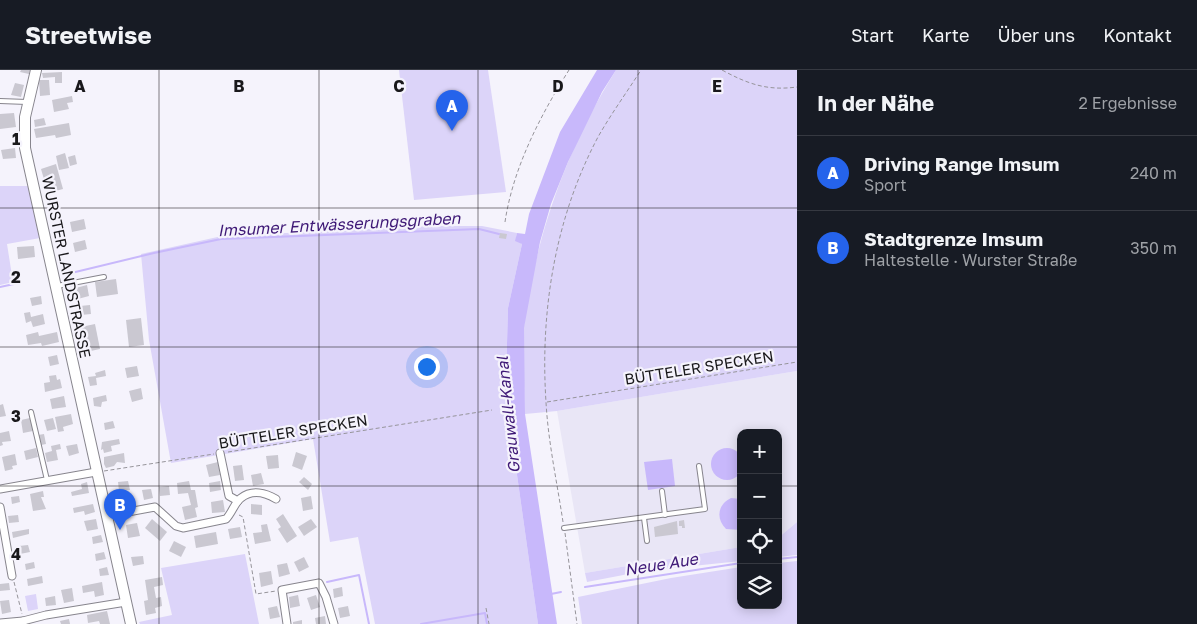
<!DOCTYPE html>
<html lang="de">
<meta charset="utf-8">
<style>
body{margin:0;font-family:"Golos Text",sans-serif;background:#242831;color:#f1f3f6}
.controls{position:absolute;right:15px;bottom:15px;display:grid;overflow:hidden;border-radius:10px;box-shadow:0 2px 12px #0003}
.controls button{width:45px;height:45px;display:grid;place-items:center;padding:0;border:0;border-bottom:1px solid #363941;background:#171b24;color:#f1f3f6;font:25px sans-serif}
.you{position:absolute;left:426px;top:296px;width:18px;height:18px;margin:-12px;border:4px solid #fff;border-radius:50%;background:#1a73e8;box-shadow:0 0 0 8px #1a73e833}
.badge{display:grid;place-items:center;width:32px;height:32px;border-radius:50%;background:#2563eb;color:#fff;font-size:16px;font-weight:700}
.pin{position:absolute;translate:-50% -41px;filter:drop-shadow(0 1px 2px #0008)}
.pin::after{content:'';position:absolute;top:26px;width:18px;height:15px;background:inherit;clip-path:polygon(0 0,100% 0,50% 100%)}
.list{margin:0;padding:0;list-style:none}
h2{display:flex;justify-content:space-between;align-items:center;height:65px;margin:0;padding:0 20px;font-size:21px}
h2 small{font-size:16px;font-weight:400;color:#9ea1a6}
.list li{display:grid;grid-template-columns:32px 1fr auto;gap:15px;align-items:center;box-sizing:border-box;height:75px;padding:0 20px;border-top:1px solid #363941}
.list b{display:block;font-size:19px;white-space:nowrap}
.list p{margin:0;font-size:16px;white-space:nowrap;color:#9ea1a6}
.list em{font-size:16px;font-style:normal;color:#9ea1a6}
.icon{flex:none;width:28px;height:28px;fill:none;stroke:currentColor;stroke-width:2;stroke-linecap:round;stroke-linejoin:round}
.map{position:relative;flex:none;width:797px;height:554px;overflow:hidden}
header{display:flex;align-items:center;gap:30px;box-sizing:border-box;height:70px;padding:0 25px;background:#171b24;border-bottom:1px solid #363941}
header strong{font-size:24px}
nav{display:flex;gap:28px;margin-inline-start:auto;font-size:18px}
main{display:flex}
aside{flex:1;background:#171b24}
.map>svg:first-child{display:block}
.built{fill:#e9e6f6}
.green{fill:#dcd4f9}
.water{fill:#c8b8fb}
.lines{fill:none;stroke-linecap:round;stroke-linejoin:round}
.stream{stroke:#c8b8fb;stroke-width:2}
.building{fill:#cac8d1}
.service-casing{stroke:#87858d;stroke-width:6}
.minor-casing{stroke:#87858d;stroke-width:9}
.secondary-casing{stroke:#87858d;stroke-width:12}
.path{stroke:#96949a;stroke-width:1;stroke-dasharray:4 2.5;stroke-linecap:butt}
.service{stroke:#fff;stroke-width:4}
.minor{stroke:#fff;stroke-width:7}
.secondary{stroke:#fff;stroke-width:10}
.grid{fill:none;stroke:#19181b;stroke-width:1;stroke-opacity:0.55}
.labels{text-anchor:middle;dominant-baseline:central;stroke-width:4.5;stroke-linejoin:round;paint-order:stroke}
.street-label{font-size:15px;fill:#19181b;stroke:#f5f3fc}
.water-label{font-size:16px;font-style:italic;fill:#3e1876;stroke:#f5f3fc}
.grid-label{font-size:16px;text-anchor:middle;font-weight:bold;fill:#19181b;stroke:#f5f3fc;stroke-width:4.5;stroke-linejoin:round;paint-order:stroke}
</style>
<header>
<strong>Streetwise</strong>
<nav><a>Start</a><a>Karte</a><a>Über uns</a><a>Kontakt</a></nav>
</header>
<main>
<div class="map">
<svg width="797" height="554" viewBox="0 0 797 554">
<rect width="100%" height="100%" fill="#f5f3fc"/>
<path class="built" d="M797,301V452L778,468V363H741V477L585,503L557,341Z"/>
<g class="green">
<path d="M399,0H488L506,122L414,130Z"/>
<path d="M616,0H797V301L557,341L525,344C525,315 521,284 524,256C536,165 567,78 616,0Z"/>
<path d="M0,116H28L40,168L7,174L13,212L0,215Z"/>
<path d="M432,156H482L517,163L516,168L522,174L508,238L506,308L510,355L538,554H375L358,467L330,472L313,369L171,393L149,270L141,184L222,166Z"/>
<path d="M797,452V485L778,487V468Z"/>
<path d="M741,477V491L644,501L587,512L585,503Z"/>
<path d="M245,484L259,554H140L139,552L172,545L161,498Z"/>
<path d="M797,491V554H582L578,527L671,508L741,497V535H778V493Z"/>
<path d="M36,524L38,539L28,541L25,526Z"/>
</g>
<g class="water">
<path d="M597,0H616L602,22L568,92L551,134L540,172L524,258L525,344L557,554H538L510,355L506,308L508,238L522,174L515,171L517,163L525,164L529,144L560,62Z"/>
<circle cx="727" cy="394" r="16"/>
<path d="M672,389L675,416L648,420L644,392Z"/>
<path d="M731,428L741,429V460L726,459C716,449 717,435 731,428Z"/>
</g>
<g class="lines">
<g class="stream">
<path d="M63,205L154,183L221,169L479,159L499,164"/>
<path d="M0,217L14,214"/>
<path d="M778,489L797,487"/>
<path d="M327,512L359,505L369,554"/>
<path d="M585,517L741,493"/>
<path d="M551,524L561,522"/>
<path d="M421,554L485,543L487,554"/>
</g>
</g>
<g class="building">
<path d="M21,0H30L29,4L20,2Z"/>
<path d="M62,2V13H55V7L43,8L42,3Z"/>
<path d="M39,10H49L50,25L40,26Z"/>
<path d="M15,13L24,15L21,27L11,25Z"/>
<path d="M72,26L73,32L67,33L69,39L54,42L52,30Z"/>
<path d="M14,43L16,57L0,59V44Z"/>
<path d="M44,48L46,55L35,57L34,50Z"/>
<path d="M69,53L71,65L56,68L55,65L36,68L34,59Z"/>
<path d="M15,78L16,88L3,89L1,80Z"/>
<path d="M65,83L69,98L59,100L56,86Z"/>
<path d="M75,85L77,94L70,96L68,87Z"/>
<path d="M56,94L63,119L48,123L41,99Z"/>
<path d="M84,149L86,159L72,162L70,152Z"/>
<path d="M500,163L507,164L506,169L499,168Z"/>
<path d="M85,170L87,179L75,182L73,173Z"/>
<path d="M34,176L35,187L18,189L17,177Z"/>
<path d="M116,209L118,224L97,227L95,212Z"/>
<path d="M87,215L89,226L74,230L72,219Z"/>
<path d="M41,226L42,234L32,236L30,228Z"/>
<path d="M90,235L91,244L81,245L80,236Z"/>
<path d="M30,242L31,247L43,244L45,254L33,257L31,251L26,253L24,243Z"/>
<path d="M141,248L144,275L129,277L126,250Z"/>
<path d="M95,254L100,279L86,282L81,257Z"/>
<path d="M38,262L39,266L57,262L59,272L42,276L41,273L28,275L26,265Z"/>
<path d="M57,285L59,294L50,296L48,287Z"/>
<path d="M137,296L139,306L127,308L125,298Z"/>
<path d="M105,300L106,306L96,308L97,315L90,316L88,307L96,306L95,303Z"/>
<path d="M56,305L57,310L60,309L62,318L45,322L44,313L50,312L49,306Z"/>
<path d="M141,318L143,329L132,332L129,321Z"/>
<path d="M106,325L107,331L102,332L101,337L94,336L93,328Z"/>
<path d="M64,326L66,337L52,339L50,329Z"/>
<path d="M3,334L6,346L0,347V335Z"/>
<path d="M71,344L73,354L63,357L64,361L58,362L55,347Z"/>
<path d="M30,348L33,361L23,363L21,350Z"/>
<path d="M53,348L56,359L47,361L44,350Z"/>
<path d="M113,351L115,358L105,360L104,353Z"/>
<path d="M9,361L11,371L2,372L3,375L0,376V363Z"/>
<path d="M44,364L46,374L41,375L38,365Z"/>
<path d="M119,369L120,374L111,376L112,381L104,383L103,379L101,380L102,372Z"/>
<path d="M60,374L61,379L56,380L58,390L47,392L45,383L52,381L51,376Z"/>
<path d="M77,374L79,383L69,386L66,376Z"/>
<path d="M36,378L38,387L26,390L24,381Z"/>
<path d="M296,382L307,386L302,400L292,396Z"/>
<path d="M124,383L125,393L117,392L114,396L106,398L104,394V387Z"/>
<path d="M15,384L17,395L12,396L13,399L5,401L2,387Z"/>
<path d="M278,385L279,398L268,399L266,386Z"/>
<path d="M218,392L220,405L209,407L206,395Z"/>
<path d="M242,395L244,410L235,411L233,396Z"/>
<path d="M261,403L264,414L253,416L251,405Z"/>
<path d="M304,407L312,414L308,420L299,412Z"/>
<path d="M128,411L130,420L119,421L118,412Z"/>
<path d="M189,411L191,420H195L198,437L195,438L197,447L185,450L182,437L191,435L188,423L178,424L177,413Z"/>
<path d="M220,411L221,420L210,422L209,413Z"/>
<path d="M87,412L89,423L72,426L71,422L82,419L81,414Z"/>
<path d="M169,416L170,425L160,426L159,417Z"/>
<path d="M151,419L153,428L144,430L142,420Z"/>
<path d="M43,421L44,427H41L46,439L33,441L30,424Z"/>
<path d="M19,426L20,432L12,434L11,427Z"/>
<path d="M311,426L313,439L303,441L301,428Z"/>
<path d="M223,430L225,442L212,443L211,432Z"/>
<path d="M93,434L95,442L85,445L84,441L74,443L73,438Z"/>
<path d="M251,434L262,435V445L251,444Z"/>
<path d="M283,444L297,466L287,473L278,459L281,457L276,449Z"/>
<path d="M18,445L19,452L9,453L8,446Z"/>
<path d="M96,449L98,459L87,461L84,451Z"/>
<path d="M152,449L167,462L160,471L145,458Z"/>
<path d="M311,449L317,457L304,466L298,457Z"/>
<path d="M684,450L685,458H682V456H679V451Z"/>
<path d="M677,451L678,464L655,467L654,457Z"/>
<path d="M137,453L140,466L128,468L126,455Z"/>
<path d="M267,454L271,471L255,474L253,463L262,462L261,455Z"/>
<path d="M240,457L242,467L230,469L228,459Z"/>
<path d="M29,459V464L13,468L12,462Z"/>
<path d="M216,462L218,474L196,478L194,466Z"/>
<path d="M101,465L103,472L93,474L92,467Z"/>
<path d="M174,471L186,477L181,487L169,481Z"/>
<path d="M28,475L30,482L20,484L19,476Z"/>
<path d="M104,482L106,489L96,491L95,484Z"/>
<path d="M143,486L144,494L133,496L131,487Z"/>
<path d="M304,487L309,497L299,502L294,492Z"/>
<path d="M34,492L35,498L26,500L25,494Z"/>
<path d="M287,493L290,504L279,507L277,495Z"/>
<path d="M107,497L109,505L100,506L99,499Z"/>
<path d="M271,501L273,514L261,517L259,503Z"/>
<path d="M42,506L43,513L28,516L27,509Z"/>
<path d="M162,507L163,515L154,517L156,528L161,527L162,536L155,538L156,543L146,545L144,531L148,530L145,510Z"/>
<path d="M102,512L104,525L95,527L94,521L83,523L82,516Z"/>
<path d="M9,513L10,520L0,521V514Z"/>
<path d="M342,517L343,526L334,528L333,519Z"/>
<path d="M72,518L74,531L64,533L61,520Z"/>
<path d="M298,525L300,536L290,538L289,527Z"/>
<path d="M316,525L320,537L311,540L307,528Z"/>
<path d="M55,526L56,535L46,536L45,528Z"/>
<path d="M9,530L11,542L2,544L0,531Z"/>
<path d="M277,536L280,547L270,549L268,538Z"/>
<path d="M348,536L350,546L340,548L338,538Z"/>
<path d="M107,541L110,554H100L99,551L88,553L87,545Z"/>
<path d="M325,546L326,554H316L315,548Z"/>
<path d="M69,549L70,554H61L60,551Z"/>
<path d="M302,550V554H293V552Z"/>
</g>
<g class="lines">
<defs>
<g id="service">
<path d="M0,31L27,32"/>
<path d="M57,216L104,207"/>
<path d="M31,342L47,410"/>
<path d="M662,421L665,445"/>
<path d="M644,448L647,471"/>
<path d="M564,458L705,439L699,396"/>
</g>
<g id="minor">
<path d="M220,383L229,426L238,431"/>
<path d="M0,419L96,402"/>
<path d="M0,437L12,506"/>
<path d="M106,446L155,437L176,456L183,458L226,449C232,443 235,432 241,428C252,419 266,423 276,429"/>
<path d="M0,553L23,551"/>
<path d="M23,554V551L46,545L126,532"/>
<path d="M287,554L282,520L319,513L326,527L334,554"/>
</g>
<path id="secondary" d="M36,0L25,47V78L131,554"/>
</defs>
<use href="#service" class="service-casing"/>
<use href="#minor" class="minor-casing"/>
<use href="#secondary" class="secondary-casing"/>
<g class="path">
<path d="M722,0C748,14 767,21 797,17"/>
<path d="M505,152C513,98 540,46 569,0"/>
<path d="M547,332L797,292"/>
<path d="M228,382L492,340"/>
<path d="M104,401L214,384"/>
<path d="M239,445L243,447L256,524L276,521"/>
<path d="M563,452C557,412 548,371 546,332C540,241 555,148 598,67C611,44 627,22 641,0"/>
<path d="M565,463L577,554"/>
<path d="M14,512L22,544"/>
<path d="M486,538L489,554"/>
</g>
<use href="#service" class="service"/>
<use href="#minor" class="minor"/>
<use href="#secondary" class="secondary"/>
</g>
<path class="grid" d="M159,0V554M319,0V554M478,0V554M638,0V554M0,138H797M0,277H797M0,416H741M778,416H797"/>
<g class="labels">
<g class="street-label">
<text transform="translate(67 197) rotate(78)">WURSTER LANDSTRASSE</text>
<text transform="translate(699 297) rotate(-9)">BÜTTELER SPECKEN</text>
<text transform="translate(293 361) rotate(-9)">BÜTTELER SPECKEN</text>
</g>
<g class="water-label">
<text transform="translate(339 154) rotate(-3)">Imsumer Entwässerungsgraben</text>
<text transform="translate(508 345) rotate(-96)">Grauwall-Kanal</text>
<text transform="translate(661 494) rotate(-9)">Neue Aue</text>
</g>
</g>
<g class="grid-label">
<text x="80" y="22">A</text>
<text x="239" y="22">B</text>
<text x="399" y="22">C</text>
<text x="558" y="22">D</text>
<text x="717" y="22">E</text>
<text x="16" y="75">1</text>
<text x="16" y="213">2</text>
<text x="16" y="352">3</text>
<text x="16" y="490">4</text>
</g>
</svg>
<div class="controls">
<button>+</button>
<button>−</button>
<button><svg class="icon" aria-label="locate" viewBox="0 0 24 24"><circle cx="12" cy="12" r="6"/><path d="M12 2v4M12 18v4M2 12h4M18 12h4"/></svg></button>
<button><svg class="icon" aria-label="layers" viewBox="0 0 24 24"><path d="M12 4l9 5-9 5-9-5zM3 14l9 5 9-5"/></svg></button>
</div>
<div class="you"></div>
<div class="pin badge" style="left:452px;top:61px">A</div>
<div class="pin badge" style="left:120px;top:460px">B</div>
</div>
<aside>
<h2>In der Nähe<small>2 Ergebnisse</small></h2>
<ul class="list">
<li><span class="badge">A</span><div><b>Driving Range Imsum</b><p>Sport</p></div><em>240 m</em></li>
<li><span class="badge">B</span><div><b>Stadtgrenze Imsum</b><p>Haltestelle · Wurster Straße</p></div><em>350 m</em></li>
</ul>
</aside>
</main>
